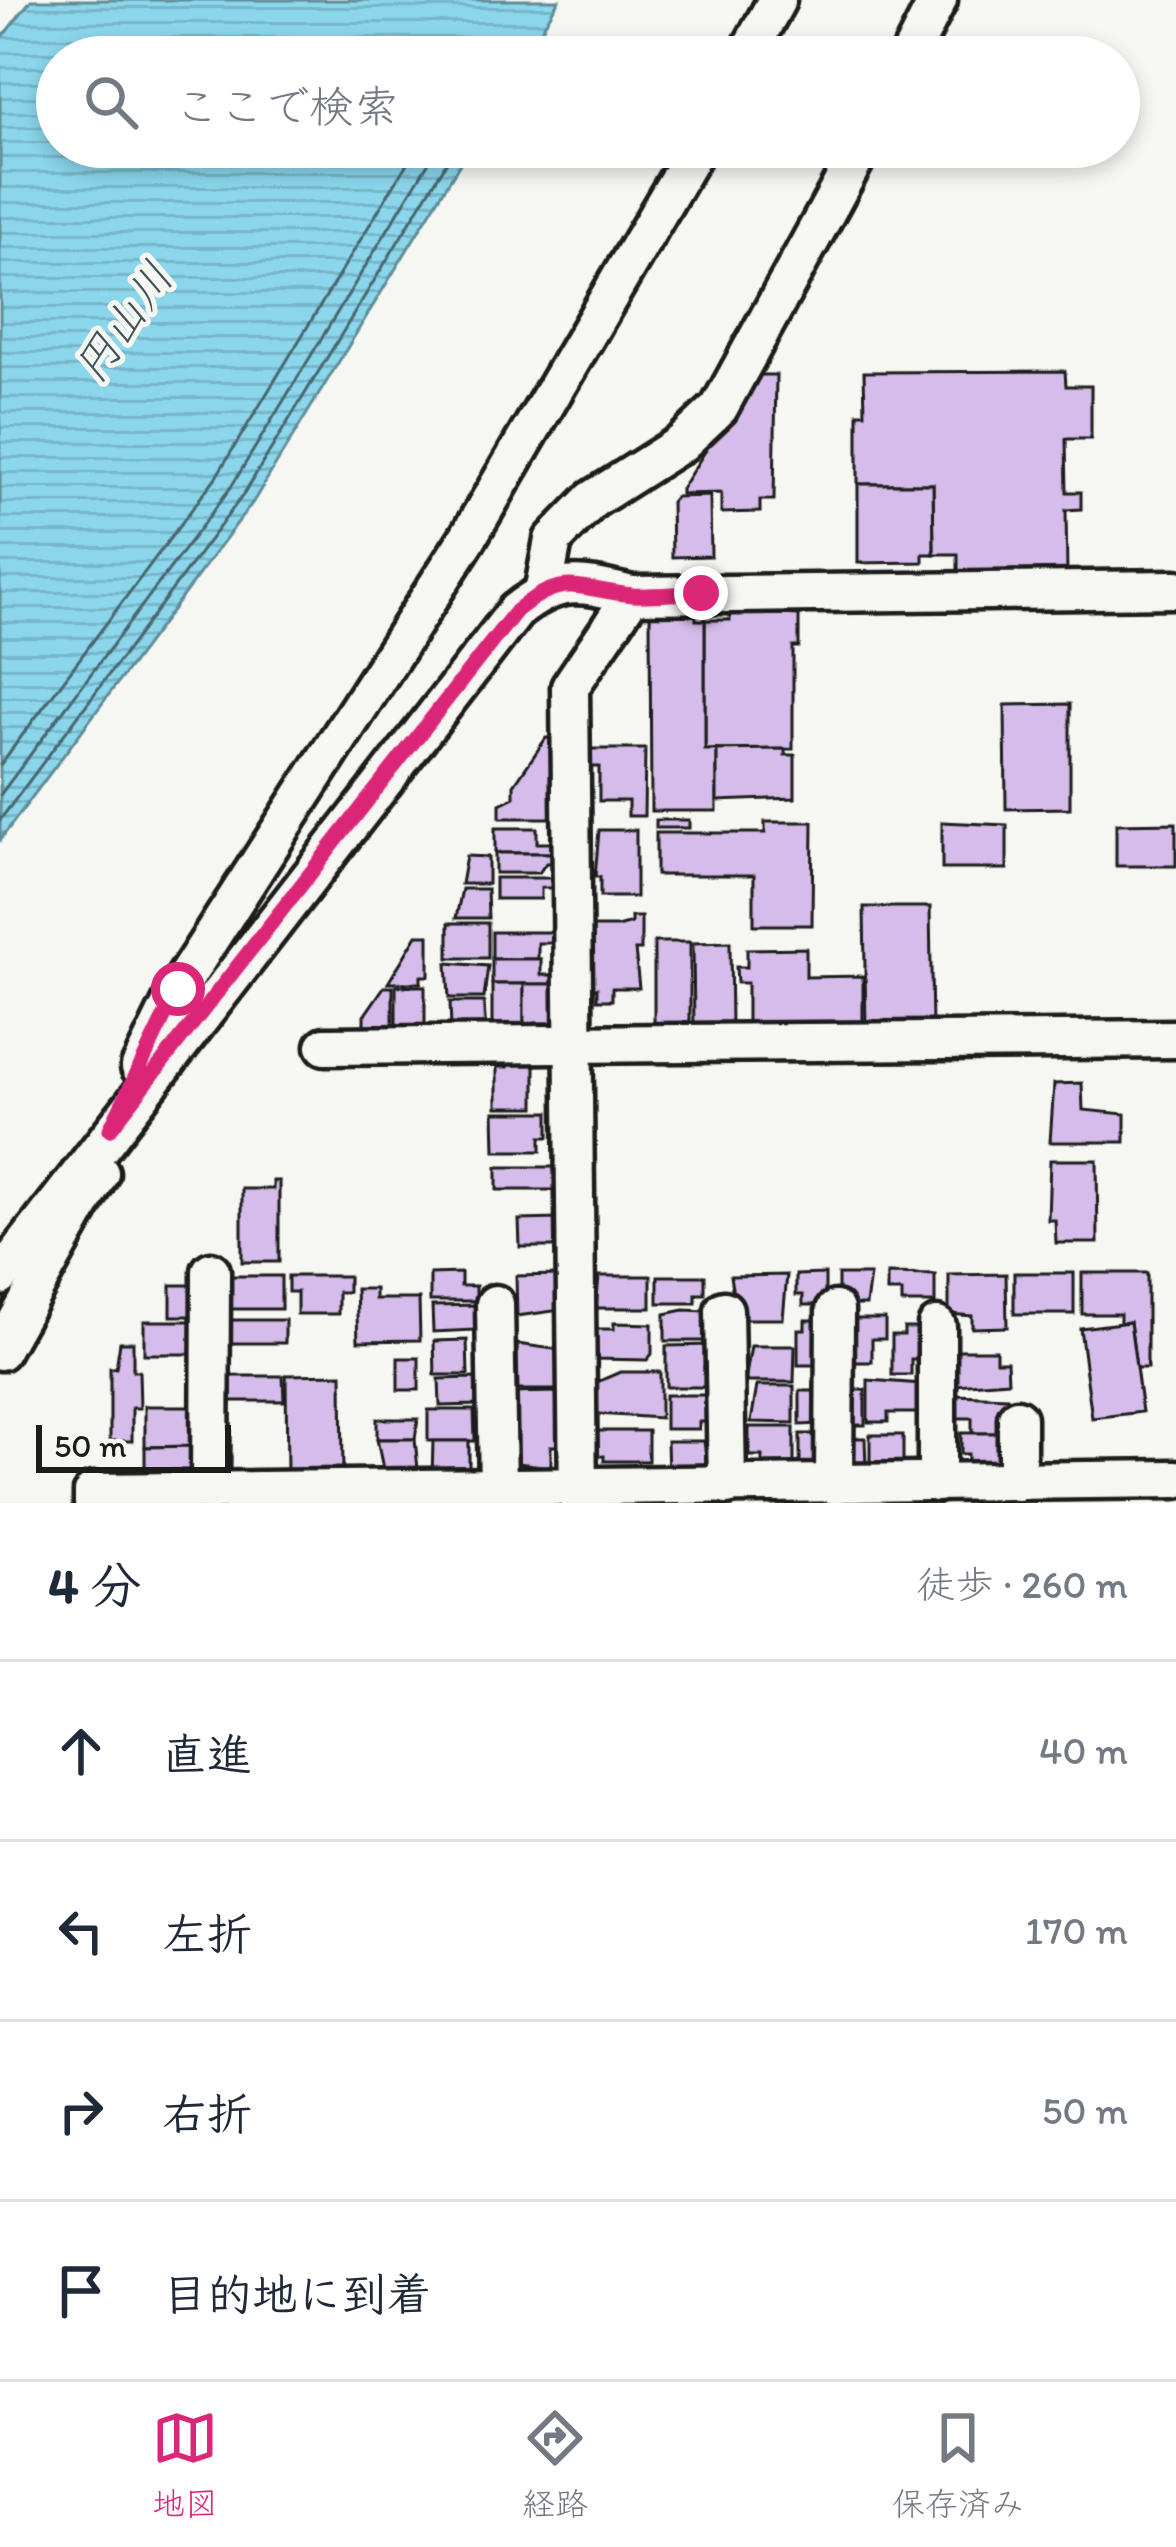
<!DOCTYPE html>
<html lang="ja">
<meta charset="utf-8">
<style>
body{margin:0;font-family:Itim,"Klee One",sans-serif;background:#f2f2f3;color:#1f2937}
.scale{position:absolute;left:36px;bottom:30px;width:195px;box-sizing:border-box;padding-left:12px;border:6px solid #1c1c1c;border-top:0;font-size:33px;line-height:42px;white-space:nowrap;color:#1c1c1c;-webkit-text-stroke:9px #f6f6f2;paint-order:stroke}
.stop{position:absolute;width:36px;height:36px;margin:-27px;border:9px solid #db2777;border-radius:50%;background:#fff}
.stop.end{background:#db2777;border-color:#fff;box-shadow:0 3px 12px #0008}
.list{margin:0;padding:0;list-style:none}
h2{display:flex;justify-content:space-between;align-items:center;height:156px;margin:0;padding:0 48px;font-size:51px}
h2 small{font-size:39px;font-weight:400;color:#747a83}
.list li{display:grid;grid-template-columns:78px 1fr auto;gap:36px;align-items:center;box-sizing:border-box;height:180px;padding:0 48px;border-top:3px solid #e0e1e3}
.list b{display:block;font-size:45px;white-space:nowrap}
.list em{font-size:39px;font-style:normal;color:#747a83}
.icon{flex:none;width:66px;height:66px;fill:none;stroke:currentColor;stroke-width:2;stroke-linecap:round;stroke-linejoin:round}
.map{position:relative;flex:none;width:1176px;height:1503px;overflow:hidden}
.search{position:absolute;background:#fff;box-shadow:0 6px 18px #0003;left:36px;right:36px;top:36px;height:132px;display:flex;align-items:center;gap:30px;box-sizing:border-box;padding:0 42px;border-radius:66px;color:#747a83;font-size:45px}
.sheet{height:876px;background:#fff}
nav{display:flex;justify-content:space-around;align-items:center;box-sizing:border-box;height:168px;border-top:3px solid #e0e1e3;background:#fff;font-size:33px;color:#747a83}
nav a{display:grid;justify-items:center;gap:6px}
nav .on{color:#db2777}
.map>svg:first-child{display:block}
.water{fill:url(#water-rules);stroke:#5f8c98;stroke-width:3}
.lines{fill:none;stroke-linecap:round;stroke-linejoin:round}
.shore{stroke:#48666f;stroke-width:3}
.building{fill:#d5bcea;stroke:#1c1c1c;stroke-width:3}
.minor-casing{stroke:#1c1c1c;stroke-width:45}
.minor{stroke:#f6f6f2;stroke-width:36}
.route{stroke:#db2777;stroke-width:15}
.labels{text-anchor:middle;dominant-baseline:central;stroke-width:10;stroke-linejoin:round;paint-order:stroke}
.water-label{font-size:45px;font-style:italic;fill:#3d545a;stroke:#f6f6f2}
</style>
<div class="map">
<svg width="1176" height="1503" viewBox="0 0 1176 1503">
<defs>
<pattern id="water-rules" width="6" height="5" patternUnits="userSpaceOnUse" patternTransform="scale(3)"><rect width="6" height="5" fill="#8bd6eb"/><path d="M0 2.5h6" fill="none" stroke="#77b7c9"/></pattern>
</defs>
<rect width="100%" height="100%" fill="#f6f6f2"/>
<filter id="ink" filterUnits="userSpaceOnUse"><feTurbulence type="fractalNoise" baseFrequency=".00833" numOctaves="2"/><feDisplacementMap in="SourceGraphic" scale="24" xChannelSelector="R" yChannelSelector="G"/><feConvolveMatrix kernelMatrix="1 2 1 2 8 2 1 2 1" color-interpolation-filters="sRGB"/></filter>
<g filter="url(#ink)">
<path class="water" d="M31,0H559L525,57H57V147H470L253,502L0,840V40Z"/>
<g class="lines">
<g class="shore">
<path d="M0,765L216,477L417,147"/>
<path d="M0,795L231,487L438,147"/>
<path d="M0,820L243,495L456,147"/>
</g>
</g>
<g class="building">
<path d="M1065,371L1066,386H1091V439H1066L1067,492H1081V509L1066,510L1067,573L958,574V554H934L933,484H858V413H865L864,372Z"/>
<path d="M754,375H776L774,500H760V512L721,513V493L681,494V489Z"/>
<path d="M858,484H933L934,554H923V562L858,563Z"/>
<path d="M710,496L711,556L672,557L671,502L675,497Z"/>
<path d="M730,612L799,615V647H793V749L705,750V620H730Z"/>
<path d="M650,614H696V620H705V750H717V811H651Z"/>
<path d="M1070,704V808L1006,809L1005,705Z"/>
<path d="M546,738H560V818H500V804L514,797V785Z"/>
<path d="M586,749H645L644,816H628V801H599V767H586Z"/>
<path d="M785,749V755H795V798L717,801V750Z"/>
<rect x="656" y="820" width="33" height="8"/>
<path d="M765,822H813L812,925H754V875H656V833H765Z"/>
<path d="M942,822L1007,825V869H942Z"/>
<path d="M1176,823V866H1116V824Z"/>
<path d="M495,828H537V843H556V853H495Z"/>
<path d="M599,830H636V897H600V877H595Z"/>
<path d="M495,853H556V863H546L539,873H495Z"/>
<path d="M466,856L488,857V884H461Z"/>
<path d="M495,878H556V888H541V899H495Z"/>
<path d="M462,889H487L488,918H456Z"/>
<path d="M864,907H930L932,1028L866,1029Z"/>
<path d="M631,917H641V950H635L639,988H612V1000H597V988H585V927H617L631,923Z"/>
<rect x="449" y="923" width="39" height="35"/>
<path d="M492,932H556V943H538V959H492Z"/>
<path d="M417,935H429V976H421V983H388Z"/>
<rect x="654" y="942" width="36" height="86"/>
<path d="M730,942L731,1028L694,1029L693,943Z"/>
<path d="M806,948V977L863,976V1030L747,1031V983H737L736,967H747V949Z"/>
<path d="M492,959H541V975H556V984H492Z"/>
<path d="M447,963L488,966L484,998H449Z"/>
<path d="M492,984H524V1030L492,1026Z"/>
<path d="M524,984H558V1023H536L535,1030H524Z"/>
<path d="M396,986H425V1031L396,1035Z"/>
<path d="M384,987H393V1031L364,1033V1016Z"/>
<path d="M450,1002H484L486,1034L451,1029Z"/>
<path d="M507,1057H535V1107H497V1067H507Z"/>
<path d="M1082,1083L1083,1110L1125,1114V1142H1050L1054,1084Z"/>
<path d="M494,1112H549V1137H541V1151H495Z"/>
<path d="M1050,1160H1097L1098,1243H1056L1055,1220H1048Z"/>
<path d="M497,1167H556L558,1190H497Z"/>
<path d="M273,1181H279V1262H242V1189H273Z"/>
<path d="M558,1219V1247H520L519,1220Z"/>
<path d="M461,1273V1286H476V1301H430V1274Z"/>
<rect x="1014" y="1273" width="60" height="41"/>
<path d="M1082,1273H1147V1368H1136L1130,1322L1120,1323V1314H1082Z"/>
<path d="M825,1274V1305H803V1295H796V1275Z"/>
<path d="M887,1274L935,1275V1303H902V1292H887Z"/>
<path d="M1006,1274L1007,1327L972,1328V1316L949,1314V1275Z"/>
<path d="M559,1275L561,1310L517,1316L516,1276Z"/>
<path d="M787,1275L783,1319H737L730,1276Z"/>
<path d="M838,1275H870L866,1305H838Z"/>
<path d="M224,1276H281V1309H230Z"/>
<path d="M288,1276H348V1292H338V1314H297V1292H288Z"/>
<path d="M599,1276H651V1308H596Z"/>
<path d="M658,1276H705V1294H696V1303H658Z"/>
<rect x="171" y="1285" width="31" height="31"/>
<path d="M356,1289H375V1299H419L420,1340L358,1341Z"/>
<path d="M480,1305L481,1325L475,1330L433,1332L432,1306Z"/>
<path d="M684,1310L707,1311L710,1341H665V1314Z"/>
<path d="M843,1319H885V1339H872V1362H847Z"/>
<rect x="223" y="1320" width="62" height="23"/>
<path d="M805,1320H821L816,1365H798V1329H805Z"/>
<rect x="144" y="1321" width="48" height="33"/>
<path d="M1130,1322L1142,1412L1092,1418L1080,1328Z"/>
<path d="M614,1323L652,1324V1354L647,1360L594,1359V1329H614Z"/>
<path d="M904,1328H924V1359H911V1375H892V1335H904Z"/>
<path d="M467,1340L468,1375H435L434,1341Z"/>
<path d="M120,1342H133V1371H139L140,1408H132V1441H110V1368H116Z"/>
<path d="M517,1344L561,1350L562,1390H518Z"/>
<path d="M713,1345V1367H704V1387H666V1346Z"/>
<path d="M751,1346H795L794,1382H745Z"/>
<path d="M955,1350H996V1361H1007L1008,1381L956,1385Z"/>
<rect x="398" y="1358" width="21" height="32"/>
<path d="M620,1372H660V1418L597,1414V1382Z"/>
<path d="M342,1374L343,1476H287L286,1375Z"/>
<path d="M231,1376H283L284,1401H231Z"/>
<path d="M477,1378L478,1405L440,1406L439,1379Z"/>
<path d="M868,1380L922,1384L925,1413H888V1422H868Z"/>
<path d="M757,1386H794V1423L751,1422Z"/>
<path d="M842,1390H865V1425H843Z"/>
<path d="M800,1391H821V1424L800,1425Z"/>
<path d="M560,1392V1446H551V1467L509,1462L508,1393Z"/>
<path d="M665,1395H713V1422H699V1429H665Z"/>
<path d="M955,1395L1007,1397V1433H972V1418H955Z"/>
<path d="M145,1406H191V1446L145,1447Z"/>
<path d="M428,1410H474L475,1441H428Z"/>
<path d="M377,1419H418L415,1439H377Z"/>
<path d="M749,1427H794V1466H762V1456H749Z"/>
<path d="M592,1431H648V1461H604V1456H592Z"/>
<path d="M961,1433H1009L1005,1468L968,1469V1454H961Z"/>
<path d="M800,1434H821V1470L800,1474Z"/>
<path d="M870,1435H903V1465L870,1468Z"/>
<path d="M842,1438H865L866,1468L843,1465Z"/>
<path d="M377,1439H415L418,1469H383Z"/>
<path d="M433,1441H469V1469H461V1479H432Z"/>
<path d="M667,1441H704L708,1471L668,1475Z"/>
<path d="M202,1446L197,1483H145V1447Z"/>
</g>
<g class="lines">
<defs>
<g id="minor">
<path d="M746,57L777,0"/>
<path d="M909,57L938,0"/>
<path d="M544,588L553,540L592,500L682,443L719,408L862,147"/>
<path d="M325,1046L1176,1039"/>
<path d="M140,1067L178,989L467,539L697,147"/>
<path d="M0,1277L516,611C560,576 580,583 632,595L1176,589"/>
<path d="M495,1304L498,1489"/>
<path d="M724,1310L727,1486"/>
<path d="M937,1326V1483"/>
<path d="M0,1351L100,1173"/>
<path d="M1017,1418V1482"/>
<path d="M834,1485L835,1310"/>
<path d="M210,1492L211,1271"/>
<path d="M93,1503V1492L1176,1479"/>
<path d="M578,1503L570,687L632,595"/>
</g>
</defs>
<use href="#minor" class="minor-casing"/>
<use href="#minor" class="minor"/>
</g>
</g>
<g class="lines" filter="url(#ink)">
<path class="route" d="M178,989L110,1129L516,611C565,571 577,590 633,595C655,596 679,593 701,593"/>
</g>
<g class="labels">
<g class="water-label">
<text transform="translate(123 322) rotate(-55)">円山川</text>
</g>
</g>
</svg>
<div class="scale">50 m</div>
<div class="stop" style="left:178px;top:989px"></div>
<div class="stop end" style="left:701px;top:593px"></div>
<div class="search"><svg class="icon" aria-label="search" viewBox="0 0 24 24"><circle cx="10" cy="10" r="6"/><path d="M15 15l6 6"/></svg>ここで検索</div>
</div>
<section class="sheet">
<h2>4 分<small>徒歩 · 260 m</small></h2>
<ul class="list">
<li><svg class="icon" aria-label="ahead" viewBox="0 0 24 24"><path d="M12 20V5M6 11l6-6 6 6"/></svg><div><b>直進</b></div><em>40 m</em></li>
<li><svg class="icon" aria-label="left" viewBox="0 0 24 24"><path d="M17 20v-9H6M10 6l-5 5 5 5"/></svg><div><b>左折</b></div><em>170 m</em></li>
<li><svg class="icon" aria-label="right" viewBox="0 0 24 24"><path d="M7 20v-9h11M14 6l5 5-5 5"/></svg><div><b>右折</b></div><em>50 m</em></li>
<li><svg class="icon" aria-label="arrive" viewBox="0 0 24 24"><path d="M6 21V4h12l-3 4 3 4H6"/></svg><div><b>目的地に到着</b></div></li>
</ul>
</section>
<nav>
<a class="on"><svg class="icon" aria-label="map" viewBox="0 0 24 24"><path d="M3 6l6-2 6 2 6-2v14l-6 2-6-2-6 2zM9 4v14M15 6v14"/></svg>地図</a>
<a><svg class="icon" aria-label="directions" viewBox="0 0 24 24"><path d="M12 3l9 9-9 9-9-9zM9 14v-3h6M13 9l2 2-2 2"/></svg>経路</a>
<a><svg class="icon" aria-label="saved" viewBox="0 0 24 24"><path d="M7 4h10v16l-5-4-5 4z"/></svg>保存済み</a>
</nav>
